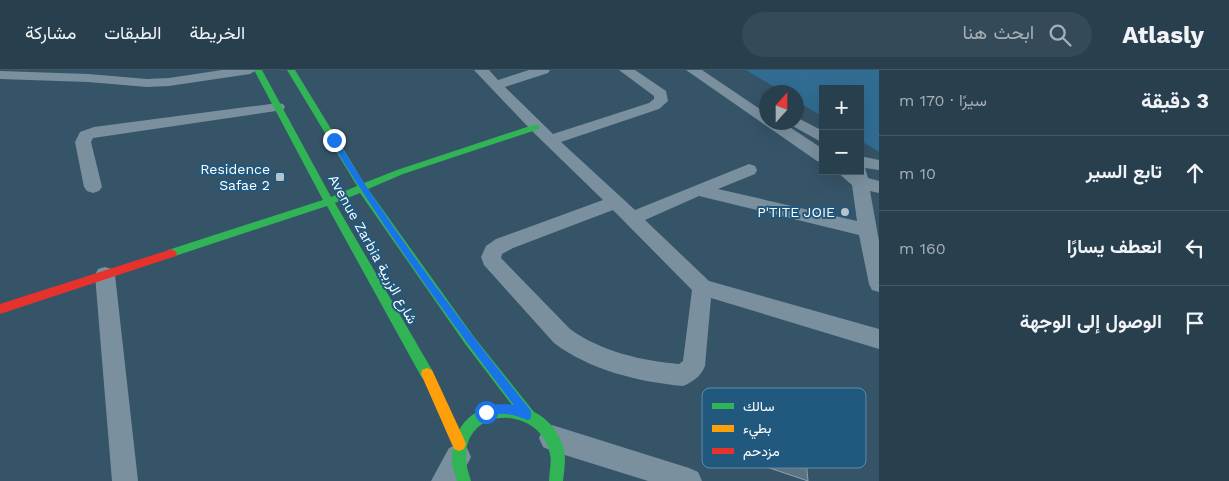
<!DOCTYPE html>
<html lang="ar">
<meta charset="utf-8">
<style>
body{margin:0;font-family:"Work Sans",Vazirmatn,sans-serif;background:#344a58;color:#f1f3f6;direction:rtl}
.controls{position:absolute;right:15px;top:15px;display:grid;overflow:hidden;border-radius:0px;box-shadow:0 5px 20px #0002}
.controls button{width:45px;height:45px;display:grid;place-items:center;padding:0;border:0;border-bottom:1px solid #445866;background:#283f4e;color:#f1f3f6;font:25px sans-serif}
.compass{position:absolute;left:759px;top:15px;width:45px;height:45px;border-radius:50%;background:#283f4e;box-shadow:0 5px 20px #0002;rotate:21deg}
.stop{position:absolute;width:15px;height:15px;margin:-11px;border:4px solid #1a73e8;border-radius:50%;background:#fff}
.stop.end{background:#1a73e8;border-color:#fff;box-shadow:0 1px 5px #0008}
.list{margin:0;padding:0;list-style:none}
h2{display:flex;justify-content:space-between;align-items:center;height:65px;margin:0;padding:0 20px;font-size:21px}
h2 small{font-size:16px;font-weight:400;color:#a5afb6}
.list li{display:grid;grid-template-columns:32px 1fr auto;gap:15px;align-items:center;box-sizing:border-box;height:75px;padding:0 20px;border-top:1px solid #445866}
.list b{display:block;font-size:19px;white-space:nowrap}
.list em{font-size:16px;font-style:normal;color:#a5afb6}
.icon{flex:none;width:28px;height:28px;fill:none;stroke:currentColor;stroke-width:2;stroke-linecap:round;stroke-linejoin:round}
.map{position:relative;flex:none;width:879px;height:411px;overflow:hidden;direction:ltr}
header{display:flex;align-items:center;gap:30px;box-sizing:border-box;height:70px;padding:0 25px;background:#283f4e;border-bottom:1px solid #445866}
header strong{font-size:24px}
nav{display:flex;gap:28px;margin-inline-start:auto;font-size:18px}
.search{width:350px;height:45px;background:#344a58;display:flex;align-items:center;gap:12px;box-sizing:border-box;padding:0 18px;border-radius:28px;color:#a5afb6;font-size:19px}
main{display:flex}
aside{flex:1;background:#283f4e}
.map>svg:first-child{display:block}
.green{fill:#316d93}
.building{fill:#5c7382;stroke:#8ea1ad}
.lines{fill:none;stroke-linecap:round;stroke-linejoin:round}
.street{fill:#7b909f;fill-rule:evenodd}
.fast{fill:#30b455;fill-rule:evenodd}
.slow{fill:#ff9f0a;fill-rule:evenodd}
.jam{fill:#e5322d;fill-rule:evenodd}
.route{fill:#1a73e8}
.poi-dot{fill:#b9c3ca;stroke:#20587e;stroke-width:2}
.labels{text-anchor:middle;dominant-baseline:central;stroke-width:4;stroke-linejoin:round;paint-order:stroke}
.poi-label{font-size:14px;fill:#fff;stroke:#20587e;text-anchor:end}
.street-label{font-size:14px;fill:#fff;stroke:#20587e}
.key{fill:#20587e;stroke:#638aa5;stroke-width:1}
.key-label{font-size:14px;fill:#fff}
</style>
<header>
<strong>Atlasly</strong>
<div class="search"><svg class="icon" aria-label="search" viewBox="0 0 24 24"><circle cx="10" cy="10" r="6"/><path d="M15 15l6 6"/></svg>ابحث هنا</div>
<nav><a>الخريطة</a><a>الطبقات</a><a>مشاركة</a></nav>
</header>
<main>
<aside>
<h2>3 دقيقة<small>سيرًا · 170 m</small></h2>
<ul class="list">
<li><svg class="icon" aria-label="ahead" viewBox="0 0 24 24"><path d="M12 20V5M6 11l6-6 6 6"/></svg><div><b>تابع السير</b></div><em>10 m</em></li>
<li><svg class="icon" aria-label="left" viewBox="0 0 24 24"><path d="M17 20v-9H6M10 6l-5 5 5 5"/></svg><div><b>انعطف يسارًا</b></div><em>160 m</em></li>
<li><svg class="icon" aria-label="arrive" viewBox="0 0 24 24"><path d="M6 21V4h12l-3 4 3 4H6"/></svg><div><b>الوصول إلى الوجهة</b></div></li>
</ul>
</aside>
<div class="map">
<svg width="879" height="411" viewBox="0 0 879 411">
<rect width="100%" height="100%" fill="#365468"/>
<path class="green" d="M746,0H879V82L860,70V19H823V47L797,31L796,22H783Z"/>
<path class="building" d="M741,358L805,379L808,411L740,388Z"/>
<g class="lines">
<g class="street">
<path d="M222,0H257L250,4L169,16L147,17L88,12L0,9V1L88,4L147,9L169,8Z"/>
<path d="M474,0H489L498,10L529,0H550L548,3L505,17L553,64L649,33L654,29V26L619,0H635L666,21L668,31L659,39L561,72L635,140L749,94L755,96L757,100L755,104L718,119L857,151L852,115L836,101H860V86L879,90V100L865,98L868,108L879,111V123L870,121L879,171V222L872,220L869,214L859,165L699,126L645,150L709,211L879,259V279L711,228L705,296C701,306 693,312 683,316C639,312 590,300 554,273L484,195L481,187L486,176L496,169L603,130L531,60ZM613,140L692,220L683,291L679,294C642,291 600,281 570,259L501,188L502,184L513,178Z"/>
<path d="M686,0H702L766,43V52H782L823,79V92L817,91Z"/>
<path d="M278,33L283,34L285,37L283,40L93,68L91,72L102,117L99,121L93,123L87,121L84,117L75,72L80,62L94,57Z"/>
<path d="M796,47L823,61V73L791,55L789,52H796Z"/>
<path d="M105,197L112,199L115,205L138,411H112L95,205L98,199Z"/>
<path d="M552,355L689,398L698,402L702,411H648L552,381L543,377L539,368L543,359Z"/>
<path d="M458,374L467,378L471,387L459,411H431L449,378Z"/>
</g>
<path class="fast" d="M254,0H262L331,127L357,116L287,0H295L364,113L397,100L533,55H539V59L403,104L368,119L474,267L534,342C550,349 564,369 565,387C565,395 564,403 563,411H549C549,403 552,392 550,384C541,336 464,334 466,389C466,396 469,404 471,411H457C455,404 451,396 452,388C453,352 478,333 512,335L466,275L360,123L335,133L432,300L433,304L432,308L427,310L422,308L327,136L172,187L168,186L167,183L168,180L323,130Z"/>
<path class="slow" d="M427,298L432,300L464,369L466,374L464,379L459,381L454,379L421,304L422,300Z"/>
<path class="jam" d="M172,179L177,183L176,186L0,244V234Z"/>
</g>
<path class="route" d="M334,68L337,70C395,165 462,254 531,341V348L528,350C518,346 509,343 499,344C492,345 488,348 482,346L481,342C487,333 504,334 514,335C449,250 386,162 330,70Z"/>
<g class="poi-dot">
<rect x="275" y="102" width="10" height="10" rx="2.5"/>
<circle cx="845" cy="142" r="5"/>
</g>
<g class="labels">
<g class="poi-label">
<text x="270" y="99">Residence<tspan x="270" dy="16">Safae 2</tspan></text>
<text x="835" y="142">P'TITE JOIE</text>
</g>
<g class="street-label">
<text transform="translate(373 179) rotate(61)">Avenue Zarbia شارع الزربية</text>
</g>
</g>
<rect x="702" y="318" width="164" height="80" rx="8" class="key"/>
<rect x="712" y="333" width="22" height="6" fill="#30b455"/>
<rect x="712" y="355" width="22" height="7" fill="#ff9f0a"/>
<rect x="712" y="378" width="22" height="6" fill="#e5322d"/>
<g class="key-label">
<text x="743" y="341">سالك</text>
<text x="743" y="363">بطيء</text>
<text x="743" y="386">مزدحم</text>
</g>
</svg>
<div class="controls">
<button>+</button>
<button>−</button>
</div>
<svg class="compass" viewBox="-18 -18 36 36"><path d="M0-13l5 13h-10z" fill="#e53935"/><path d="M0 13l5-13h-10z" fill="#a5afb6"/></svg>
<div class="stop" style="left:486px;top:342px"></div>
<div class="stop end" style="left:334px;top:70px"></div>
</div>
</main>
